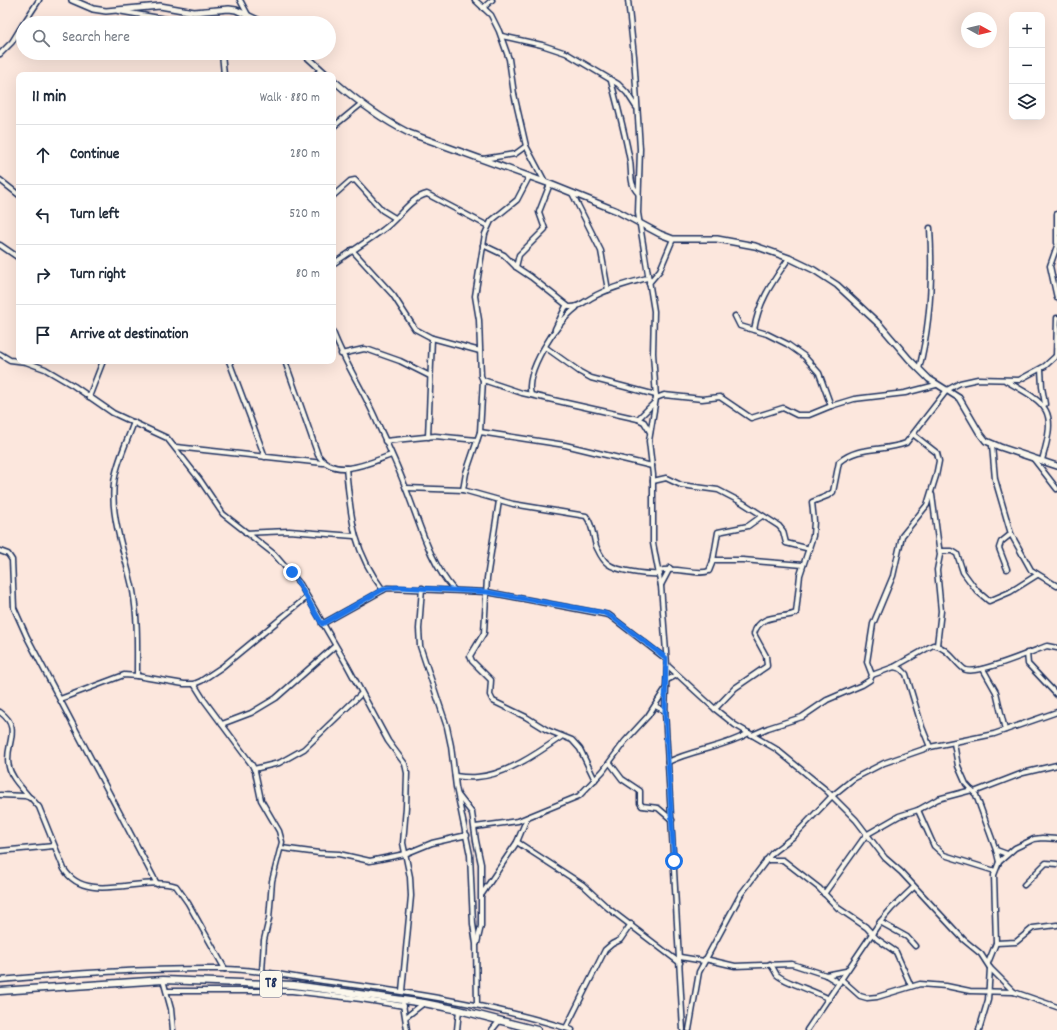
<!DOCTYPE html>
<meta charset="utf-8">
<style>
body{margin:0;font-family:Dekko,sans-serif;background:#f6f6f7;color:#1f2937}
.controls{position:absolute;right:12px;top:12px;display:grid;overflow:hidden;border-radius:8px;box-shadow:0 4px 16px #0002}
.controls button{width:36px;height:36px;display:grid;place-items:center;padding:0;border:0;border-bottom:1px solid #e0e1e3;background:#fff;color:#1f2937;font:20px sans-serif}
.compass{position:absolute;left:961px;top:12px;width:36px;height:36px;border-radius:50%;background:#fff;box-shadow:0 4px 16px #0002;rotate:98deg}
.stop{position:absolute;width:12px;height:12px;margin:-9px;border:3px solid #1a73e8;border-radius:50%;background:#fff}
.stop.end{background:#1a73e8;border-color:#fff;box-shadow:0 1px 4px #0008}
.list{margin:0;padding:0;list-style:none}
h2{display:flex;justify-content:space-between;align-items:center;height:52px;margin:0;padding:0 16px;font-size:17px}
h2 small{font-size:13px;font-weight:400;color:#747a83}
.list li{display:grid;grid-template-columns:26px 1fr auto;gap:12px;align-items:center;box-sizing:border-box;height:60px;padding:0 16px;border-top:1px solid #e0e1e3}
.list b{display:block;font-size:15px;white-space:nowrap}
.list em{font-size:13px;font-style:normal;color:#747a83}
.icon{flex:none;width:22px;height:22px;fill:none;stroke:currentColor;stroke-width:2;stroke-linecap:round;stroke-linejoin:round}
.map{position:relative;flex:none;width:1057px;height:1030px;overflow:hidden}
.search{position:absolute;background:#fff;box-shadow:0 4px 16px #0002;left:16px;top:16px;width:320px;height:44px;display:flex;align-items:center;gap:10px;box-sizing:border-box;padding:0 14px;border-radius:22px;color:#747a83;font-size:15px}
.panel{position:absolute;background:#fff;box-shadow:0 4px 16px #0002;left:16px;top:72px;width:320px;height:292px;border-radius:8px}
.map>svg:first-child{display:block}
.lines{fill:none;stroke-linecap:round;stroke-linejoin:round}
.minor-casing{stroke:#1b2f5e;stroke-width:7}
.tertiary-casing{stroke:#1b2f5e;stroke-width:8}
.primary-casing{stroke:#1b2f5e;stroke-width:9}
.minor{stroke:#fbf7ec;stroke-width:4}
.tertiary{stroke:#fbf7ec;stroke-width:5}
.primary{stroke:#fbf7ec;stroke-width:6}
.route{stroke:#1a73e8;stroke-width:5}
.labels{text-anchor:middle;dominant-baseline:central;stroke-width:3;stroke-linejoin:round;paint-order:stroke}
.shield{fill:#fbf7ec;stroke:#5e6b89;stroke-width:1}
.shield-label{font-size:15px;font-weight:bold;fill:#1b2f5e}
</style>
<div class="map">
<svg width="1057" height="1030" viewBox="0 0 1057 1030">
<rect width="100%" height="100%" fill="#fce7dd"/>
<filter id="ink" filterUnits="userSpaceOnUse"><feTurbulence type="fractalNoise" baseFrequency=".025" numOctaves="2"/><feDisplacementMap in="SourceGraphic" scale="8" xChannelSelector="R" yChannelSelector="G"/><feConvolveMatrix kernelMatrix="1 2 1 2 8 2 1 2 1" color-interpolation-filters="sRGB"/></filter>
<g filter="url(#ink)">
<g class="lines">
<defs>
<g id="minor">
<path d="M240,0L248,15"/>
<path d="M475,0L491,15L499,31L509,59L514,94L526,146L545,182"/>
<path d="M628,0L634,56L640,149L638,213L654,311L653,353L656,398L649,441L653,475V543L661,586L667,665L665,711L683,1030"/>
<path d="M483,8L492,0"/>
<path d="M118,11L189,23"/>
<path d="M24,23L39,0"/>
<path d="M502,36L542,45L566,53L618,84L627,93L636,107"/>
<path d="M222,53L224,75"/>
<path d="M0,54L12,42L23,24"/>
<path d="M315,75L321,70"/>
<path d="M611,81C618,107 625,134 630,161C632,173 629,184 638,193"/>
<path d="M333,127L361,104"/>
<path d="M483,159L515,154L526,146"/>
<path d="M529,177L517,200L491,221L485,234L475,296L479,320L481,376L483,380L522,393L638,419L644,422L650,432"/>
<path d="M0,180L19,195"/>
<path d="M572,193L601,251L608,290"/>
<path d="M333,196L350,181L355,180L382,210L395,218"/>
<path d="M1057,214V243"/>
<path d="M0,245L19,258"/>
<path d="M483,245L504,255L516,267L531,277L569,307C578,308 584,302 591,298C608,288 629,283 647,278"/>
<path d="M1057,246L1050,266L1057,298"/>
<path d="M352,250L393,295L415,329L432,338L480,351"/>
<path d="M333,264C350,252 368,241 384,229C398,219 410,198 427,194L488,226"/>
<path d="M516,267L519,255L545,229L539,212L550,184"/>
<path d="M649,283L660,270L673,239"/>
<path d="M735,316L740,326L767,334L787,344L804,356L819,373L831,406"/>
<path d="M555,329L566,306"/>
<path d="M754,330C759,300 772,283 789,258"/>
<path d="M333,332C345,364 364,391 377,422C387,444 398,466 406,489C420,524 429,561 454,590"/>
<path d="M545,347L580,372L591,378L656,395"/>
<path d="M0,354L10,360L26,362L45,369L74,386L113,413L167,438L200,480L223,514L274,554L300,584L347,665L388,741L405,764L407,773L406,807L403,843L410,877L411,896L402,991"/>
<path d="M341,354L364,349L369,350L400,361L430,376"/>
<path d="M1056,356L1057,318"/>
<path d="M229,361L265,457"/>
<path d="M285,361L318,455C335,480 369,463 391,455"/>
<path d="M919,369C931,322 933,277 930,228"/>
<path d="M1041,369L1042,387L1045,404"/>
<path d="M1006,381C1049,405 1057,409 1042,460"/>
<path d="M531,395C524,372 557,322 576,308"/>
<path d="M89,397L103,361"/>
<path d="M656,398L664,395L702,399L720,397L751,418L783,408L797,415H809L831,406L854,399L905,393L936,385"/>
<path d="M638,419L655,402"/>
<path d="M134,422C127,442 116,463 114,483C110,520 126,555 133,591C138,619 137,647 137,676"/>
<path d="M480,432L565,445L652,466"/>
<path d="M428,437L432,338"/>
<path d="M385,441L435,436L477,440"/>
<path d="M992,445L995,479L1011,534L1031,570L1057,586"/>
<path d="M176,447L323,463"/>
<path d="M1033,458L1057,489"/>
<path d="M346,468C351,517 352,549 383,590"/>
<path d="M653,481L666,478L681,485L718,490L743,503L779,526L783,531L786,543L810,549"/>
<path d="M406,488L463,490L513,504L586,516C593,525 593,536 596,546C599,552 602,560 608,564C617,571 648,575 660,574"/>
<path d="M463,490L466,473L480,432L483,380"/>
<path d="M932,495L940,555L937,570L941,611L937,645"/>
<path d="M499,501L487,578L484,633L470,656L472,661L491,680L490,695L493,701L526,717L547,730L572,740L580,749L595,780"/>
<path d="M246,533L289,531L354,536"/>
<path d="M0,551L8,554L12,560L14,608L27,637L157,884"/>
<path d="M940,551H952L957,554L963,572L977,591L989,601L1010,592L1037,575"/>
<path d="M713,560H743L803,565"/>
<path d="M1007,569L999,548L1001,542L1011,534"/>
<path d="M659,571C675,566 698,576 709,571L713,561L718,532L748,526L762,516"/>
<path d="M661,585L670,568"/>
<path d="M422,588L419,629L420,646L447,727L451,746L456,787L470,855L473,924L476,944L477,1005"/>
<path d="M322,624L387,588L487,592L609,615L666,659"/>
<path d="M1027,653L1028,664L1057,695"/>
<path d="M667,665L715,709L735,725L776,749L826,790L856,820L885,858L901,872L964,940L981,954L990,968L1014,992L1057,1007"/>
<path d="M894,667L901,669L906,674L922,727L930,747"/>
<path d="M983,669L996,692L1005,730"/>
<path d="M872,675L894,667L933,645C947,647 954,661 964,669C974,677 1033,651 1047,646L1057,648"/>
<path d="M667,680L677,675"/>
<path d="M194,684L204,700L252,765L255,771L261,800L279,831L282,842L272,881L269,919L264,940L262,972"/>
<path d="M60,699L124,675L137,676L184,684H194L201,681L222,667L307,597"/>
<path d="M655,706L665,711"/>
<path d="M715,709L735,688L767,666L766,656L754,634C759,613 784,619 796,613L800,575L813,536L814,521L812,502L827,496L833,492L839,462C859,445 883,452 906,443L947,390L960,383L978,379L1019,380L1045,366L1057,355"/>
<path d="M0,712C24,729 3,746 9,767C11,778 23,789 30,798"/>
<path d="M222,724L251,713L276,698L335,646"/>
<path d="M752,735L768,728L802,717L827,700L862,685L870,680L872,675L867,662L873,624L893,576L902,536L927,505L936,476L939,461L937,453L914,435"/>
<path d="M954,743L958,766L966,784L976,795L996,850L1007,854"/>
<path d="M668,762C694,749 723,748 749,733"/>
<path d="M610,763L622,779L640,791V803L642,806L658,808L672,820"/>
<path d="M254,769L279,763L304,749L361,694"/>
<path d="M455,776C462,777 469,778 477,777C506,775 538,753 561,737"/>
<path d="M974,792L1023,773L1057,765"/>
<path d="M0,795L25,796L31,798L39,807L64,869C86,906 144,874 176,886L188,903L225,969"/>
<path d="M458,795L472,813L476,841L481,864V926L477,943"/>
<path d="M918,810L934,846L944,855L995,871"/>
<path d="M475,827L518,821L579,796L603,771L625,741L648,716L666,688"/>
<path d="M517,842L583,885L608,908L680,963"/>
<path d="M281,848L319,853L339,854L370,861L405,854L432,843L467,835"/>
<path d="M996,850L999,862"/>
<path d="M0,851L54,846"/>
<path d="M766,860H783L819,888L838,908L866,927L877,939L896,952L911,986"/>
<path d="M1024,885L1046,863L1057,864"/>
<path d="M482,894L517,842L527,818"/>
<path d="M824,894L866,835L899,816L918,810L938,799L972,790"/>
<path d="M880,922L907,937L915,946"/>
<path d="M996,943L1016,942L1033,928L1057,925"/>
<path d="M680,957L704,961"/>
<path d="M705,959L735,966L792,964L826,975L839,983"/>
<path d="M988,963L996,943L994,875L999,862L1015,848L1034,839L1042,838L1057,839"/>
<path d="M770,964C773,967 775,972 777,975C786,983 816,991 829,999"/>
<path d="M826,975L846,971"/>
<path d="M841,979L860,996L867,998L877,997L920,984L946,986L970,991L1014,992"/>
<path d="M0,980C74,973 149,968 224,969C257,969 290,977 323,981C407,992 491,1004 572,1030"/>
<path d="M163,980L171,1009L173,1030"/>
<path d="M167,991H292L361,999L404,1006"/>
<path d="M403,1004L407,1030"/>
<path d="M406,1017L424,1003"/>
<path d="M566,1028L605,950L612,944L620,940L631,924"/>
<path d="M457,1030L459,1010"/>
<path d="M492,1030L500,1020"/>
<path d="M689,1030L699,972L741,894L772,853L794,836L832,796L853,779L884,763L930,747L994,734L1057,712"/>
<path d="M807,1030L880,922L892,908L914,887"/>
<path d="M979,1030L988,1000L990,968"/>
</g>
<g id="tertiary">
<path d="M72,0L93,9L106,11L160,6L194,12L229,9L236,10L264,23"/>
<path d="M303,53L327,75"/>
<path d="M333,80C357,101 381,119 409,133L550,184L617,211L660,234L673,239H717L755,246L789,258L814,270L837,285L880,325L909,359L929,379L959,398L979,432L986,441L1000,447L1057,466"/>
</g>
<path id="primary" d="M0,991L163,980L294,985L424,1003L459,1010L537,1030"/>
</defs>
<use href="#minor" class="minor-casing"/>
<use href="#tertiary" class="tertiary-casing"/>
<use href="#primary" class="primary-casing"/>
<use href="#minor" class="minor"/>
<use href="#tertiary" class="tertiary"/>
<use href="#primary" class="primary"/>
</g>
</g>
<g class="lines" filter="url(#ink)">
<path class="route" d="M292,572L322,624L380,591L387,588L400,587L487,592L604,613L612,617L666,658L665,711L674,861"/>
</g>
<g class="labels">
<rect class="shield" x="260" y="971" width="22" height="26" rx="3"/>
<g class="shield-label">
<text x="271" y="984">T8</text>
</g>
</g>
</svg>
<div class="controls">
<button>+</button>
<button>−</button>
<button><svg class="icon" aria-label="layers" viewBox="0 0 24 24"><path d="M12 4l9 5-9 5-9-5zM3 14l9 5 9-5"/></svg></button>
</div>
<svg class="compass" viewBox="-18 -18 36 36"><path d="M0-13l5 13h-10z" fill="#e53935"/><path d="M0 13l5-13h-10z" fill="#747a83"/></svg>
<div class="stop" style="left:674px;top:861px"></div>
<div class="stop end" style="left:292px;top:572px"></div>
<div class="search"><svg class="icon" aria-label="search" viewBox="0 0 24 24"><circle cx="10" cy="10" r="6"/><path d="M15 15l6 6"/></svg>Search here</div>
<section class="panel">
<h2>11 min<small>Walk · 880 m</small></h2>
<ul class="list">
<li><svg class="icon" aria-label="ahead" viewBox="0 0 24 24"><path d="M12 20V5M6 11l6-6 6 6"/></svg><div><b>Continue</b></div><em>280 m</em></li>
<li><svg class="icon" aria-label="left" viewBox="0 0 24 24"><path d="M17 20v-9H6M10 6l-5 5 5 5"/></svg><div><b>Turn left</b></div><em>520 m</em></li>
<li><svg class="icon" aria-label="right" viewBox="0 0 24 24"><path d="M7 20v-9h11M14 6l5 5-5 5"/></svg><div><b>Turn right</b></div><em>80 m</em></li>
<li><svg class="icon" aria-label="arrive" viewBox="0 0 24 24"><path d="M6 21V4h12l-3 4 3 4H6"/></svg><div><b>Arrive at destination</b></div></li>
</ul>
</section>
</div>
